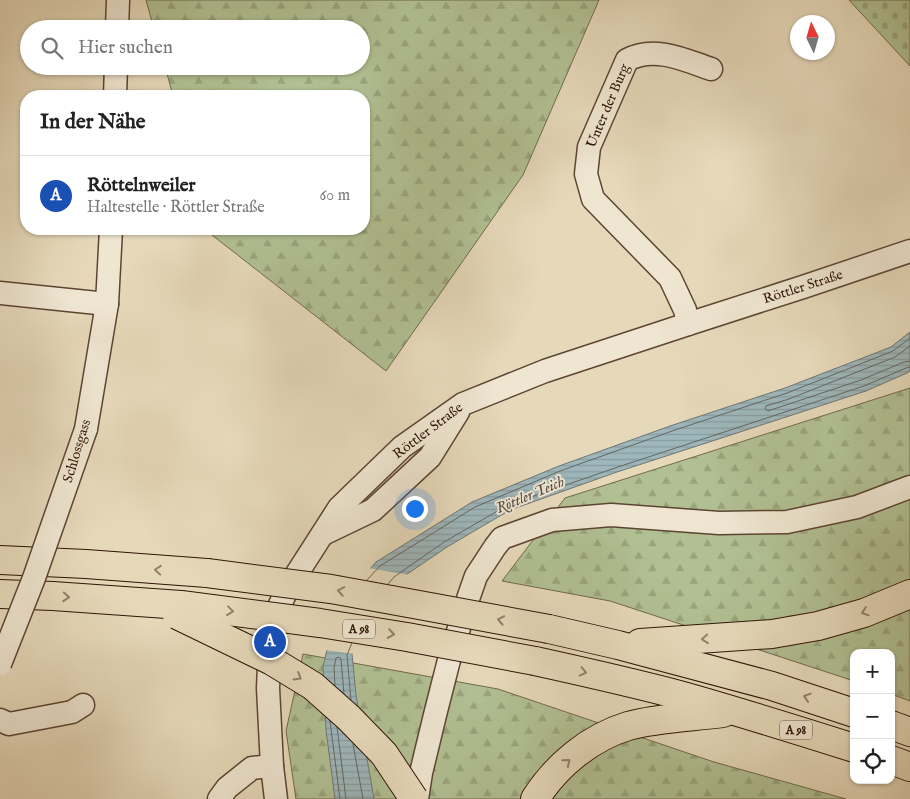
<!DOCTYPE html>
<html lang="de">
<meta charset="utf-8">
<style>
body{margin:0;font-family:"IM FELL English",serif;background:#f6f6f6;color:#222}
.controls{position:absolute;right:15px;bottom:15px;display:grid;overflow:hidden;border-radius:10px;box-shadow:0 1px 4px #0004}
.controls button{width:45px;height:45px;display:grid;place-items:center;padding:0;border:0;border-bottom:1px solid #e0e0e0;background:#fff;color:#222;font:25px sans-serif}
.compass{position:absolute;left:790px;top:15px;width:45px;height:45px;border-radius:50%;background:#fff;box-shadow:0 1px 4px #0004;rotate:355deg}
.you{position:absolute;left:414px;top:508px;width:18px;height:18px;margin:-12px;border:4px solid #fff;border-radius:50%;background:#1a73e8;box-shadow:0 0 0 8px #1a73e833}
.badge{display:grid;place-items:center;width:32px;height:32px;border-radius:50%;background:#8f2418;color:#fff;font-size:16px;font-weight:700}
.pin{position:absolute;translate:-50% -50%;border:2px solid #fff;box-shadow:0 1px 5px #0006}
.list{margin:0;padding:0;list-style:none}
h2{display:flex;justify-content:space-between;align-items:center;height:65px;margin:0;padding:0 20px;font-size:21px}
h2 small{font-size:16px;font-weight:400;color:#767676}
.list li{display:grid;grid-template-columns:32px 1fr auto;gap:15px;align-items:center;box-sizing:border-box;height:80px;padding:0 20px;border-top:1px solid #e0e0e0}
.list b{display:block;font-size:19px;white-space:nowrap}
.list p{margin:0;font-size:16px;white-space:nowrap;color:#767676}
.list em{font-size:16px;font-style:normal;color:#767676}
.icon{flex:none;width:28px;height:28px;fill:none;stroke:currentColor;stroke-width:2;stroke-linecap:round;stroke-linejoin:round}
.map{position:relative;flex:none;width:910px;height:799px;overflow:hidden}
.search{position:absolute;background:#fff;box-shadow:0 1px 4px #0004;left:20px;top:20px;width:350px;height:55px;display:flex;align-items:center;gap:12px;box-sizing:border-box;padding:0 18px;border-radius:28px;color:#767676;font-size:19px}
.panel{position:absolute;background:#fff;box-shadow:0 1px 4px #0004;left:20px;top:90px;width:350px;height:145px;border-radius:20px}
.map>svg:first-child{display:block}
.forest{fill:url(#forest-firs);stroke:#706a4c}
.cemetery{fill:url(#cemetery-stones);stroke:#706a4c}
.water{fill:url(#water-rules);stroke:#717673}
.pier{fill:#e6d9ba}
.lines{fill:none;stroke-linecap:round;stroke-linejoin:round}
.shore{stroke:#666661;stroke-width:1}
.minor-casing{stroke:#5d4533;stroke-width:25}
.highway-casing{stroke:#2f1406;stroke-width:30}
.minor{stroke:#efe6d2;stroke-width:22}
.highway{stroke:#e6d9ba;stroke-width:28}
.minor-bridge-casing{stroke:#5d4533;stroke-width:25;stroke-linecap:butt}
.highway-bridge-casing{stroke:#2f1406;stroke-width:30;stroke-linecap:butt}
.minor-bridge{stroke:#efe6d2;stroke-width:22}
.highway-bridge{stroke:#e6d9ba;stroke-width:28}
.oneway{stroke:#948069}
.labels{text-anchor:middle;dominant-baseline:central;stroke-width:4;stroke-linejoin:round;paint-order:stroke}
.shield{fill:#efe6d2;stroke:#695343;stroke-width:1}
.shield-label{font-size:12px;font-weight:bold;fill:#2f1406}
.street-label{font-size:14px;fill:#2f1406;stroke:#efe6d2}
.water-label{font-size:15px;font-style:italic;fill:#564d46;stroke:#efe6d2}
</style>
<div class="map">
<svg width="910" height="799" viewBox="0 0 910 799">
<defs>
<pattern id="forest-firs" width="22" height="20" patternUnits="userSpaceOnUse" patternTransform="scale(1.25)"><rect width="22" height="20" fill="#b1c093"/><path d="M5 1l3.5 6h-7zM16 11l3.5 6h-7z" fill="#99a47d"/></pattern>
<pattern id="cemetery-stones" width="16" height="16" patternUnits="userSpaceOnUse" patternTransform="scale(1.25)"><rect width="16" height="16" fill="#b1c093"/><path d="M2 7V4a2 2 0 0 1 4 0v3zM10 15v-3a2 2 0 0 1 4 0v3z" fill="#99a47d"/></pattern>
<pattern id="water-rules" width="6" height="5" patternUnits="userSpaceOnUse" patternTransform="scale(1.25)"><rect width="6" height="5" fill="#9db7bc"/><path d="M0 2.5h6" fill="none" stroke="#889ca0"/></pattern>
</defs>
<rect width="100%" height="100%" fill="#e6d9ba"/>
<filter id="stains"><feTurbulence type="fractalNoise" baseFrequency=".004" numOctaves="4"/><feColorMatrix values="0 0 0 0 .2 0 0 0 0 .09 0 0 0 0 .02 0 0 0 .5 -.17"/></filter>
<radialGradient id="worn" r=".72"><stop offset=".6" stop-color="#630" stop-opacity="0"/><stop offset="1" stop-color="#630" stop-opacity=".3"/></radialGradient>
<g class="forest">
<path d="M146,0H599L523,175L386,371L212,235L210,229H364V96H173L165,66H361V29H154Z"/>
<path d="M910,388V701L891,694V653H854V681L610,601L502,581L565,498Z"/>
<path d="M303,654L498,689L714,762L846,799H296L286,731Z"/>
</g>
<path class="cemetery" d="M849,0H910V66Z"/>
<path class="water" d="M910,332V371L907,373L866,391L617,472L510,510L447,547L397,581L375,606L352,654L356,695L374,799H335L326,730L323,667L337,607L376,562L472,502L559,466L670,426L785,388L891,347Z"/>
<path class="pier" d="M368,568L410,575L398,583L377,608L355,654L324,650L335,606Z"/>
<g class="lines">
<g class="shore">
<path d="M910,346L895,357L789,399L766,406L765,409L768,411L861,380L904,362L910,361"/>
<path d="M367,580L380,566L475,507L560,471L672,431L787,393L893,351L910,338"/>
<path d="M388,584L394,577L444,542L508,505L615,468L864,386L906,368L910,367"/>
<path d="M335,685L334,668L336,658L339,657L341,659L344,694"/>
<path d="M351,700L347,655L352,643"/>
<path d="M330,721L340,799"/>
<path d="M337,727L346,799"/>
<path d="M353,744L363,799"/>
</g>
<defs>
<g id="minor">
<path d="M117,29L118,0"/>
<path d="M115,96L116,66"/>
<path d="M0,293L107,304"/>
<path d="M688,324L685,310L670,278L593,199L586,174L589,147L627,60C654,45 685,60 711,69"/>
<path d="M86,429L107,304L111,229"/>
<path d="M323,534L373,510L430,457L458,412"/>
<path d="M0,720L9,724L72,712L83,705"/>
<path d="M219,799L227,788L252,768L272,766"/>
<path d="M276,799L272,766L268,688L271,623L289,586L339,508L402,447L463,404L545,371L688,324L803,287L910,251"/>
<path d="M417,799L421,773L435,715L449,660L469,596L476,576L495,547L502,538L552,520L611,515L719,523L787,522L857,507L910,487"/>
</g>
<g id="highway">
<path d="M0,560L86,564L207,573"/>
<path d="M0,594L53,596L181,605"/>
<path d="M549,629L618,645L772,686L854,713"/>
<path d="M640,643L772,634L818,626L864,613L910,594"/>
<path d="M535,661C585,672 634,683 683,696C740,712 797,730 854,748"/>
<path d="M891,725L910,732"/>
<path d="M891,760L910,767"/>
<path d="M535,799C556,766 589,738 628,726C656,718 693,717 723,713"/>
</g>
</defs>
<use href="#minor" class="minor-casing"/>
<use href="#highway" class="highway-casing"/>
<use href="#minor" class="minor"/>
<use href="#highway" class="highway"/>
<defs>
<path id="minor-bridge" d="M0,664L34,578L86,429"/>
<g id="highway-bridge">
<path d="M207,573L331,589L419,605L549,629"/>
<path d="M181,605L320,623L407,637L535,661"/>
<path d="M177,615L272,661L313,686L349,718L384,754L414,799"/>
</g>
</defs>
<use href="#minor-bridge" class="minor-bridge-casing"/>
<use href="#highway-bridge" class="highway-bridge-casing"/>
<use href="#minor-bridge" class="minor-bridge"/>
<use href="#highway-bridge" class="highway-bridge"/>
</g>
<defs><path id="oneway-chevron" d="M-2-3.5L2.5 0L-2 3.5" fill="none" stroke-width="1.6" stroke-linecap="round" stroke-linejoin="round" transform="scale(1.25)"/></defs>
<g class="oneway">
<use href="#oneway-chevron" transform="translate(158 570) rotate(-175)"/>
<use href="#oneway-chevron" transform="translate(341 591) rotate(-170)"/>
<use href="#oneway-chevron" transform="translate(66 597) rotate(4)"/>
<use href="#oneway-chevron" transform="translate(230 611) rotate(7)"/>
<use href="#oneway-chevron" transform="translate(865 612) rotate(161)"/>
<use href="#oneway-chevron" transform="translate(501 620) rotate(-169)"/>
<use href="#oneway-chevron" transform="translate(391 634) rotate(9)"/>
<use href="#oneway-chevron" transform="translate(705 639) rotate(176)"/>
<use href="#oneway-chevron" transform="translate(583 672) rotate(13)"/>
<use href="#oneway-chevron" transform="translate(298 677) rotate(31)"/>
<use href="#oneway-chevron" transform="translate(807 697) rotate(-162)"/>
<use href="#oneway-chevron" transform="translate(567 762) rotate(-40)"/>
</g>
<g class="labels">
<g class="shield">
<rect x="343" y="619.5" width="32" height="19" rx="4"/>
<rect x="780" y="720.5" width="32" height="19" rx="4"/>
</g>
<g class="shield-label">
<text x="359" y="629">A 98</text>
<text x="796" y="730">A 98</text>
</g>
<g class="street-label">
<text transform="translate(608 106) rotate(-67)">Unter der Burg</text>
<text transform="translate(803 287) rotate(-18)">Röttler Straße</text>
<text transform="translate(428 431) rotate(-37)">Röttler Straße</text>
<text transform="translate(77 451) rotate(-73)">Schlossgass</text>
</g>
<g class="water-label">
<text transform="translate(530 495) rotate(-23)">Röttler Teich</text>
</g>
</g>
<rect width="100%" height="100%" filter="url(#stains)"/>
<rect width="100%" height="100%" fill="url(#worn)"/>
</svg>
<div class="controls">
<button>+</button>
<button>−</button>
<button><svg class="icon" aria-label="locate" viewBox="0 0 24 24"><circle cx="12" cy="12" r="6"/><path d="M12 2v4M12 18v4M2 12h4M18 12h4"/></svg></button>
</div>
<svg class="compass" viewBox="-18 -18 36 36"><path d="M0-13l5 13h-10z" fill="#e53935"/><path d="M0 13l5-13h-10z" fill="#767676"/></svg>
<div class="you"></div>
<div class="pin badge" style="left:270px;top:642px;background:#1a4fb4">A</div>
<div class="search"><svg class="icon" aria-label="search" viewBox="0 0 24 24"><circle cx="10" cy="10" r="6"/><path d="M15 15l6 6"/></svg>Hier suchen</div>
<section class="panel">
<h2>In der Nähe<small></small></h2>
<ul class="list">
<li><span class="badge" style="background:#1a4fb4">A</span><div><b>Röttelnweiler</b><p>Haltestelle · Röttler Straße</p></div><em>60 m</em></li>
</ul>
</section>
</div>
